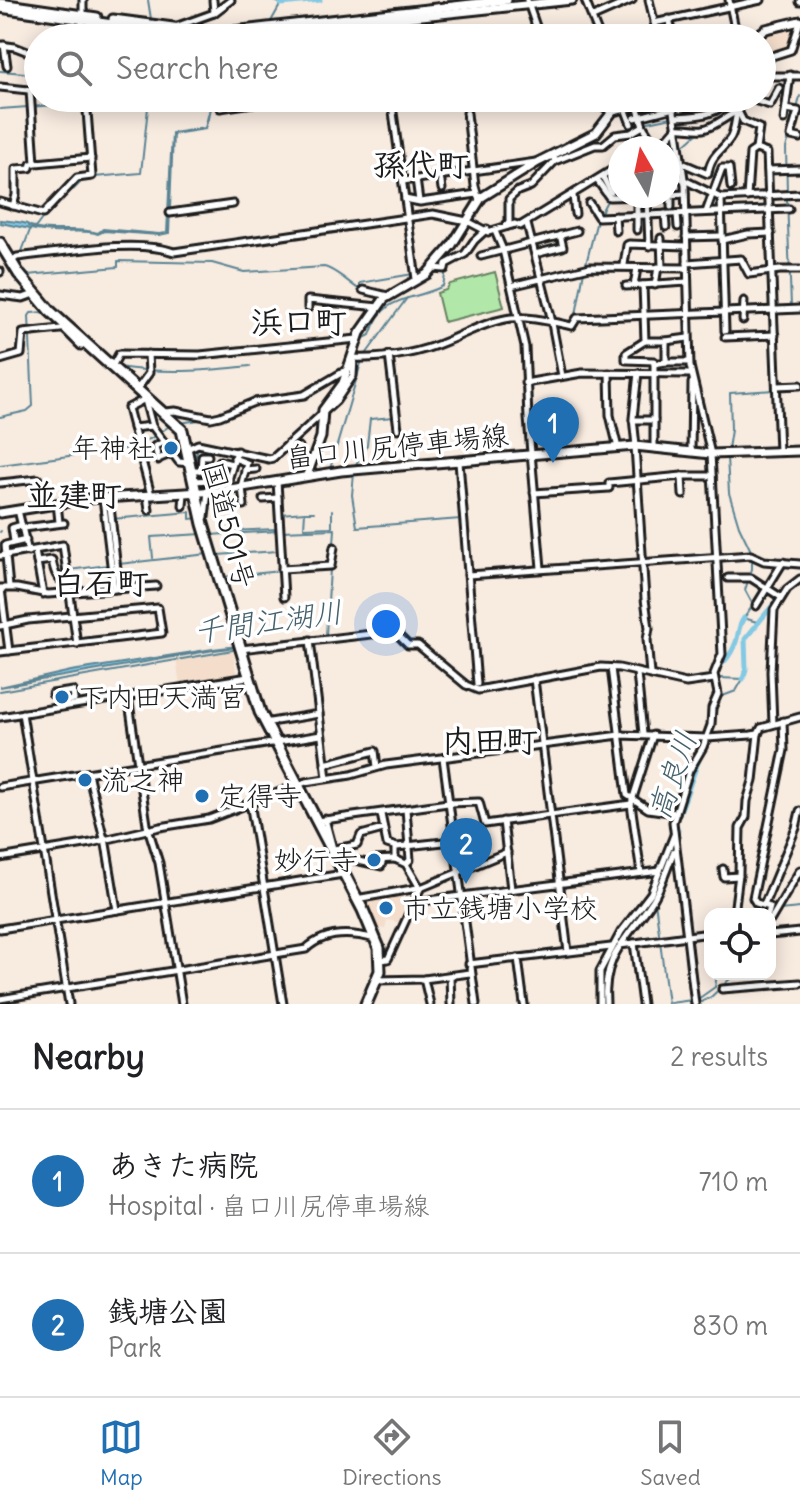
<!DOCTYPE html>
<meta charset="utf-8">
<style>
body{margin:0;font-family:Delius,"Klee One",sans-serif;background:#f6f6f6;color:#202124}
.controls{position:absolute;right:24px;bottom:24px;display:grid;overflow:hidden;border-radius:16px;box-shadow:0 4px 20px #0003}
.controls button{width:72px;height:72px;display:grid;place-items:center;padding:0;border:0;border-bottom:2px solid #e0e0e0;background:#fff;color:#202124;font:40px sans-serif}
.compass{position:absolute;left:608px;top:136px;width:72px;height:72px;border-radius:50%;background:#fff;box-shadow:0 4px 20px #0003;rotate:351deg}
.you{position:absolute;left:386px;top:624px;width:28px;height:28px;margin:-20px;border:6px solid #fff;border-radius:50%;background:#1a73e8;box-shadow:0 0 0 12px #1a73e833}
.badge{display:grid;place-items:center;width:52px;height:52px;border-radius:50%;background:#1f6fb2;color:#fff;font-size:26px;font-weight:700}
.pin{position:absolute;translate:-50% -66px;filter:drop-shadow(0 2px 4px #0008)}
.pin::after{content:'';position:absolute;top:42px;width:28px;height:24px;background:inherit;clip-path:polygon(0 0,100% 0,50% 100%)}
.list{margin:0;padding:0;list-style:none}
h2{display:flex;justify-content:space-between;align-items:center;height:104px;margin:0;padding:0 32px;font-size:34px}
h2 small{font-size:26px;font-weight:400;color:#757577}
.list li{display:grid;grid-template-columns:52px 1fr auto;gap:24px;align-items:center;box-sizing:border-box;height:144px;padding:0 32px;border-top:2px solid #e0e0e0}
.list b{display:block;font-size:30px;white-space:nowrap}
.list p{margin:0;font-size:26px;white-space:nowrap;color:#757577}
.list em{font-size:26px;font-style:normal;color:#757577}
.icon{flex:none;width:44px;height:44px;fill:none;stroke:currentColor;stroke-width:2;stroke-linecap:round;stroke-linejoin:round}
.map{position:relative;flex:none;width:800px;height:1004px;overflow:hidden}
.search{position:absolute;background:#fff;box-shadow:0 4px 20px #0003;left:24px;right:24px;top:24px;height:88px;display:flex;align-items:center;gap:20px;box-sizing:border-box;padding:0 28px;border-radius:44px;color:#757577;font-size:30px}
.sheet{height:392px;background:#fff}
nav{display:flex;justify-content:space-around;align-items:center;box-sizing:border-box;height:112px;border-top:2px solid #e0e0e0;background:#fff;font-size:22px;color:#757577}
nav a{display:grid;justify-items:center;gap:4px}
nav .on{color:#1f6fb2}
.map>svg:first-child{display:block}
.built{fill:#f4ddcb}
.green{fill:#b1e7a9;stroke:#668262;stroke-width:2}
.water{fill:#83c9e4;stroke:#5a8494;stroke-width:2}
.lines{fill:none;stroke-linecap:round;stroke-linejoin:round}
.stream{stroke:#5a8494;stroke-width:2}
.river{stroke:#83c9e4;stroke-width:5}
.minor-casing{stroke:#1c1c1c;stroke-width:11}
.major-casing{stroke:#1c1c1c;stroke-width:13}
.highway-casing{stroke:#1c1c1c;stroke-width:15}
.minor{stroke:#fff;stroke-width:5}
.major{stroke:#fff;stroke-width:7}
.highway{stroke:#fff;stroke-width:9}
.poi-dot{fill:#1f6fb2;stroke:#fff;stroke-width:3}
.labels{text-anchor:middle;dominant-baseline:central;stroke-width:7;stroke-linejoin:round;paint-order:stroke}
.street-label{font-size:28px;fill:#1c1c1c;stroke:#fff}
.poi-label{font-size:28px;fill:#1c1c1c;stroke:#fff;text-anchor:start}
.water-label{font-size:30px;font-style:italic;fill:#45616c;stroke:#fff}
.quarter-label{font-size:32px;font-weight:bold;fill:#1c1c1c;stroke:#fff}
</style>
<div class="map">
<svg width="800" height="1004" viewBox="0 0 800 1004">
<rect width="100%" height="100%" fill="#f8ebe0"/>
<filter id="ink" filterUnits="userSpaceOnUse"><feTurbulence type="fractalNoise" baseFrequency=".0125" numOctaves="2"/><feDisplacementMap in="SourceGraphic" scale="16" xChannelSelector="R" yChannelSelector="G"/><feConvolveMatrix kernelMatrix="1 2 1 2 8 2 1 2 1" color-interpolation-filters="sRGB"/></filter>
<g filter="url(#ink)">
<g class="built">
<path d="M797,24L790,49L783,51L762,66V38H756L761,33Z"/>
<path d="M233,650L237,678L180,686L176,659Z"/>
<path d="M418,889L402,923L387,920L385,929L373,927L359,899Z"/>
</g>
<path class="green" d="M495,272L504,307L444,322L437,293L446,290L450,284Z"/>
<g class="water">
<path d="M217,98L211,109L205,129L173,134L169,233L159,235L104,231L98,234C83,229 68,233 52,232C35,231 17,226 0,223V220C8,221 19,221 27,224C30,226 34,229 38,229C57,232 79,227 98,233L103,229L159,234L167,233L172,133L205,128L210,108Z"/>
<path d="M387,628L399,631L411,642H422L444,665L476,686L603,663C629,667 653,675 678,680C690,682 699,676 710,678L701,677L681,681L603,664L475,686L443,665L421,643L409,642L399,633L388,629L214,650L0,687L71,671L213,649Z"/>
</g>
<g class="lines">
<g class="stream">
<path d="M148,0L151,19"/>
<path d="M272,0L280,3"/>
<path d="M269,25L283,0"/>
<path d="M107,29L108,38"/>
<path d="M645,30L653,23"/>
<path d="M675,38L731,26"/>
<path d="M0,71L38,74"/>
<path d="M0,109L84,103"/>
<path d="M797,110L800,96"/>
<path d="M644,123L672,117"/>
<path d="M668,152L683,146L699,132"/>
<path d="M94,177L141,173L149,98"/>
<path d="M613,190L620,182"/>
<path d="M787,192L786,148L790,135"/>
<path d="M64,194L74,189L84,179"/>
<path d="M600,214L608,199"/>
<path d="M28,226L36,227L44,216"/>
<path d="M21,254L30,230"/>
<path d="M20,260V269L34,285"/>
<path d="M586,264L597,220"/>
<path d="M27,275L118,267V261L212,263L244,272L324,267C335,269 349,283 360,290V283L413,274"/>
<path d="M774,307L791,306L787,198"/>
<path d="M576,315L584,271"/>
<path d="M519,320L548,324"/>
<path d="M771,323L772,345"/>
<path d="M356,357L362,339L370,335C384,292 410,303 443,286L446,270"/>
<path d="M364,357L407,298"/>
<path d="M118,367C163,374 205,371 250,366"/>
<path d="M227,416L243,409"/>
<path d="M0,417L27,411L33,406L29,316L31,313L44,312"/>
<path d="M180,423L205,419"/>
<path d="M138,442L150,439L171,425"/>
<path d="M170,446L178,453H185"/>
<path d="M728,449L731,430L730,393L774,390"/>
<path d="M727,457L729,493L739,526L752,553"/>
<path d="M194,463L198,447"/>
<path d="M0,465L138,447"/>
<path d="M355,466L367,445L370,419L394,417"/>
<path d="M330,469L362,360"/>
<path d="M354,473L352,495L357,527L461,519"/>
<path d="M306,512H314"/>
<path d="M280,514L305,512L304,528L332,527V510"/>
<path d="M112,519L190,512V519L198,518"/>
<path d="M229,531L278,529"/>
<path d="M281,531L335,529L334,544"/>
<path d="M0,532L1,531"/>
<path d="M209,535L278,531"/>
<path d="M217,555L278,551"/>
<path d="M153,558L151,537L203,534"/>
<path d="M752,559V569L745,590L753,605L744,618L760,623"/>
<path d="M119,564L208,554"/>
<path d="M69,570L108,565"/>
<path d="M223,577L280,571"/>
<path d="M326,635L330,569"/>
<path d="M719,678L743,679L736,691L720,697"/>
<path d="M0,691L233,650"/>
<path d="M655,901L668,1004"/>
<path d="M779,910L800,908"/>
<path d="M698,999L715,987L717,974"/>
<path d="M670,1003L692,1000"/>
<path d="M697,1004L711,997L735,974"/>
</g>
<g class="river">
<path d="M281,4L320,0"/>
<path d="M717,669C725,661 732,654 736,642C739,633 738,626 744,618"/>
<path d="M743,679L746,669L745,639L777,600"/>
<path d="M652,898L671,853L678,830L675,824L677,818C685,802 689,786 695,770C704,745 712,737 715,709C716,701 720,699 719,691"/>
<path d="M603,1004C601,959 621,940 646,906"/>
</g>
<defs>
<g id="minor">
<path d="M213,0L214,13"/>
<path d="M527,0L540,38"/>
<path d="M585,0L600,38"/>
<path d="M649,0L658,38"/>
<path d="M729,0L737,38"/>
<path d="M800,1V2"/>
<path d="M83,15V0"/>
<path d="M593,17L632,0"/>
<path d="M669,19L674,38"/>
<path d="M380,20L382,38"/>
<path d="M654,23L761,0"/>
<path d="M175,27L214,13L231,0"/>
<path d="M82,38V20"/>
<path d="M130,38L151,30"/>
<path d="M0,45L15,47L38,56"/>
<path d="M4,45L7,66"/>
<path d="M762,67L772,56L791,50L800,22"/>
<path d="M762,76H800"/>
<path d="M0,87L38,91"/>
<path d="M391,98L416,279"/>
<path d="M566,98L589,101L613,111"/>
<path d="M635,98L643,126L657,148"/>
<path d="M672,98L685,185L690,366L711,454L722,654L714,674L718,694L712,708L711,725L703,747L689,771L673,822L695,1004"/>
<path d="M686,98L688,107"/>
<path d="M747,98L770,105L779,88"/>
<path d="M220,108L287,98"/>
<path d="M625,108L631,124"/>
<path d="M786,109L798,111L791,136L800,138"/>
<path d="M738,111L743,121L759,128L756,149L767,153L779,452"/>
<path d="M467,113L475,186L479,200"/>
<path d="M676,117C697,116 717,116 731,98"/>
<path d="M635,118L674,108"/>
<path d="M784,120L790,75"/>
<path d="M650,148L669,136L676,128C686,127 694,130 703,129C715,127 726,116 738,111L744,98"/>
<path d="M668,157L708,174C711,153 722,152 731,137C735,129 735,120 737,112"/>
<path d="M555,161L595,145H603L615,135L631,133L643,126"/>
<path d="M36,163L91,158"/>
<path d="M768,170L800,169"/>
<path d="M668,172L721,198L800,194"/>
<path d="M440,175L442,189"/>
<path d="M603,177L611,192"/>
<path d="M416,179L419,201"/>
<path d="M597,180L609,197L647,196"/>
<path d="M403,181L536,162"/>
<path d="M573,195L575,214"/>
<path d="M668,195L685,194"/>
<path d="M671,195V207"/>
<path d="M647,196L649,246"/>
<path d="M747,197L750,153L756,149"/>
<path d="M721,198L725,331"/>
<path d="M405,199L420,202L477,194"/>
<path d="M0,202L43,214L77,178L92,176L86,98"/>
<path d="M589,203L598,217L789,209"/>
<path d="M13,206L16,195V169L30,168L31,164L35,163L30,90"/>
<path d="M706,212L722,168H729L731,187"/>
<path d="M170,213L233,204"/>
<path d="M665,214L666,227"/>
<path d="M677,214L678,227"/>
<path d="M615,216L616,231"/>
<path d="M527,224L550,313L562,376"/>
<path d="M505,226L509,222V199L518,191L531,186L555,161L553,156"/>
<path d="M637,230V196"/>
<path d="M495,231L503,250L525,347L528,418L541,568"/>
<path d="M686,237L722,236"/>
<path d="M661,238L662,267"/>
<path d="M722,240L748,234L771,233"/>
<path d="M535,254L563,247L560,235"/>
<path d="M481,256L577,231"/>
<path d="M12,261L17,257C59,253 136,238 174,252L433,214L467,221L488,232L515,224L520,226L620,165"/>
<path d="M687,263L741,259L749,274L780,270H800"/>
<path d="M624,265L627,245L629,244L686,246"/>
<path d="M432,268L445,269L446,264L465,254L474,241L487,229"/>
<path d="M0,271V272"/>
<path d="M643,285L645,341L626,353V360L654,361V446"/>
<path d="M655,285L658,267"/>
<path d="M511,286L590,267L687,268"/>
<path d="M626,286L687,282"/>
<path d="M634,286L637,268"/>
<path d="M363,290L388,296"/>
<path d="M0,295L23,298L34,294"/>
<path d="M308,308V300L379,307"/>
<path d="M743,320L744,301"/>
<path d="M64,329L81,346"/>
<path d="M725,337L775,335"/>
<path d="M645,341H666V362L654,364"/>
<path d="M666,341L688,338"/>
<path d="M389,355L398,429"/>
<path d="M351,358C383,359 417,354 447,341C467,333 483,323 505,319C524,315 553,322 572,326L577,318L800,309"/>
<path d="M0,360L21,354L23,333L70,328"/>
<path d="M666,362H689"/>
<path d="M113,365L119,354L200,355L357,339"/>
<path d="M609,373L610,415L618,448"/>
<path d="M525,383L582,373L690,374"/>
<path d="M777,386L800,385"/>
<path d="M138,388L149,373L148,354"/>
<path d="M145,399L128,408L151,495"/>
<path d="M145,400L152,426"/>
<path d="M165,412L175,411L211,418L220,416L254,402L304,395L348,369"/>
<path d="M633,420H654"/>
<path d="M133,428L152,426L179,462L190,463"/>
<path d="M288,444L295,457L311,459"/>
<path d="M635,446L645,599L649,628L647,639L650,674"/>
<path d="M636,446L633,418L638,373"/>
<path d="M187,449L198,444L269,459L273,458L336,401L353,376L354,358"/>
<path d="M294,452L299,450V447"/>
<path d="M691,452L692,383"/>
<path d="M234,458L247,463L241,487"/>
<path d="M158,459L173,453"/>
<path d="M158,460L155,446L164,442"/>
<path d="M459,462L477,684"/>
<path d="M192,470H213L218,473L220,461L232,464"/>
<path d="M245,470L256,469"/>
<path d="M201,471L202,456H208"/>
<path d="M682,476L683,495"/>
<path d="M194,481L228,479"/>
<path d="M277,481L284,597"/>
<path d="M0,483L38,479L42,506"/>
<path d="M242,487L244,505"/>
<path d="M229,489V477L237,451"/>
<path d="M534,493L609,488V483L682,476H712"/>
<path d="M147,495L149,510"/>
<path d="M109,497L119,588"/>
<path d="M103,498L114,589"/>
<path d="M263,499L278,498"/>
<path d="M57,503L59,522"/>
<path d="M183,506L184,493"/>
<path d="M18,510L28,552"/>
<path d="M205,517L208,491"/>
<path d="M23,528L64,523"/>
<path d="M14,542L12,528L22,525"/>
<path d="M35,551L43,594"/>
<path d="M0,556L63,545L77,644"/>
<path d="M6,556L5,545L26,540"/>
<path d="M6,556L9,587"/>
<path d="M37,562L52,560C54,571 57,583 69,583"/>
<path d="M282,569L331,566L334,547"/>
<path d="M468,575L751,555L764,561L800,564"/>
<path d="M728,578H751L779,596"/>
<path d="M0,588H17L48,594L156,586"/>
<path d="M1,589L9,651"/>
<path d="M756,606L783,562"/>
<path d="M0,626L28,620L158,608L162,633L0,652"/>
<path d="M241,649L389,632L398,635L408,645H418L466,685L478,690L601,667L619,668L686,683L714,679"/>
<path d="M611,668L627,795L648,809L676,813"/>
<path d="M637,673L643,734"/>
<path d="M534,679L568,952"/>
<path d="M52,694L73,691L74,699"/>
<path d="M128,696L148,831"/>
<path d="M63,701L74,700"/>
<path d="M22,713L69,1004"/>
<path d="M319,714L327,778"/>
<path d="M0,717L248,677"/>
<path d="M264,723L319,714L310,640"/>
<path d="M773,724L771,672L774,610L787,589L800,579"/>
<path d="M443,758L476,1004"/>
<path d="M325,764L375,751L377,767"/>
<path d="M88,773L104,839"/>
<path d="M0,787L321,735"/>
<path d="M250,802L283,1004"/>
<path d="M406,809L410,860L406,864"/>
<path d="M381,814L387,844L397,847L453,841"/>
<path d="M325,819L332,845"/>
<path d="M317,821L448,803L479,802L485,824L631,804"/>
<path d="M503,821L511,889"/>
<path d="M149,831L159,863L182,1004"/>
<path d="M105,838L117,910"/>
<path d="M395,847V859L406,864L420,888"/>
<path d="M334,849L357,845L361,835L383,829"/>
<path d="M0,858L91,843L160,827L209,819L306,782L351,775L386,765L620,735L707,738L751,735L758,734L761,728L800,717"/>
<path d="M345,858L381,866L383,860"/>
<path d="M373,860L395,859"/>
<path d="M723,869L724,877L739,876"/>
<path d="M641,873L631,804L653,735"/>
<path d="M356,899L423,887L507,852"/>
<path d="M413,902L660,871"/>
<path d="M764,905L796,828L800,811"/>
<path d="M734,914L739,874L740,828L746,817L747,801L753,781L758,734"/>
<path d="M768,914L770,907L756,903L753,898L784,750L783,721"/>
<path d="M770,921L800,870"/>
<path d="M0,929L343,874"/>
<path d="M770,935L800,932"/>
<path d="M634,943L642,1004"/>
<path d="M620,945L710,933"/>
<path d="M518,958L524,1004"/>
<path d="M380,960L388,959L420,889"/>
<path d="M469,964L611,947"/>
<path d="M450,976L451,1004"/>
<path d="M424,979L430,1004"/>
<path d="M377,980L424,979L470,973"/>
<path d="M722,989L800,983"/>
<path d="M0,999L306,949C325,931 353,933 375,939"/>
<path d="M600,1004V971L621,932L651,893L674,835"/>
<path d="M606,1004C602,956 627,939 651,903C661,889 667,868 674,851"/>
</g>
<g id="major">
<path d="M0,3L97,17"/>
<path d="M0,8L183,34L234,36L572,0"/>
<path d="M113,19L196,30L233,31L507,0"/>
<path d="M754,38L766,29L800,21"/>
<path d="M307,475L321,437L323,410L343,383L360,333L384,299L427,274L452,245L482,197L538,162L596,133L613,111L671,98"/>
<path d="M0,513L87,499L218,491L341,471L635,446L711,454L800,451"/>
</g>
<path id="highway" d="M0,243L19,274L50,311L182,430L203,524L260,712L363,910L379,948L380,971L366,1004"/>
</defs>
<use href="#minor" class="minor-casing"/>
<use href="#major" class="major-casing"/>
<use href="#highway" class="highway-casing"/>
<use href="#minor" class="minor"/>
<use href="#major" class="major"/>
<use href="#highway" class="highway"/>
</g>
</g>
<g class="poi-dot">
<circle cx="171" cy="448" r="8"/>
<circle cx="62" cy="697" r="8"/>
<circle cx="85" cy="780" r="8"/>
<circle cx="202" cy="796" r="8"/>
<circle cx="374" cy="860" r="8"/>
<circle cx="386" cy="908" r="8"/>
</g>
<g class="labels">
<g class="street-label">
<text transform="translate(397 446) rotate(-6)">畠口川尻停車場線</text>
<text transform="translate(229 525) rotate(75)">国道501号</text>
</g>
<g class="poi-label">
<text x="155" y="448" text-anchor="end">年神社</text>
<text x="78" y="697">下内田天満宮</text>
<text x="101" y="780">流之神</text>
<text x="218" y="796">定得寺</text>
<text x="358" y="860" text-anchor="end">妙行寺</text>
<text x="402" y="908">市立銭塘小学校</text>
</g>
<g class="water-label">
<text transform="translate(268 621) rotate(-8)">千間江湖川</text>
<text transform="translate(672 775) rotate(-71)">高良川</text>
</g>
<g class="quarter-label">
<text x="421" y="164">孫代町</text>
<text x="299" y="321">浜口町</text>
<text x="74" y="494">並建町</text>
<text x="101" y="582">白石町</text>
<text x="490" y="740">内田町</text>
</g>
</g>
</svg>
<div class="controls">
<button><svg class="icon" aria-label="locate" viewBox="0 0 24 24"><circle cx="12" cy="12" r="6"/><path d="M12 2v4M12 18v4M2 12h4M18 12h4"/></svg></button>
</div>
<svg class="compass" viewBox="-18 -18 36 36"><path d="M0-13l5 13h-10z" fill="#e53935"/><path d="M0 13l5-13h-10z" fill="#757577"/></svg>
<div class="you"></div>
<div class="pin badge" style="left:553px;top:463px">1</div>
<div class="pin badge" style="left:466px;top:884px">2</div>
<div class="search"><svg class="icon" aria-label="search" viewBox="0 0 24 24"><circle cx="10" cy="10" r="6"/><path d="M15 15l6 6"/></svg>Search here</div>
</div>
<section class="sheet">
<h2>Nearby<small>2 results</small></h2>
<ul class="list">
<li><span class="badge">1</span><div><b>あきた病院</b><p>Hospital · 畠口川尻停車場線</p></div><em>710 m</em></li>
<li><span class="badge">2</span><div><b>銭塘公園</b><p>Park</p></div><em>830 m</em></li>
</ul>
</section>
<nav>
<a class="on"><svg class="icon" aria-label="map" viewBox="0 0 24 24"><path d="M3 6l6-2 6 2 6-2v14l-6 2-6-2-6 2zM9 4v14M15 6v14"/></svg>Map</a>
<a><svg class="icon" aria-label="directions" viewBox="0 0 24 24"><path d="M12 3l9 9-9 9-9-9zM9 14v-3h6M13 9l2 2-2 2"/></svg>Directions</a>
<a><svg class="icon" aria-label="saved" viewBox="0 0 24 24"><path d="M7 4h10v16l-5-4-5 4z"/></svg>Saved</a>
</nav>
